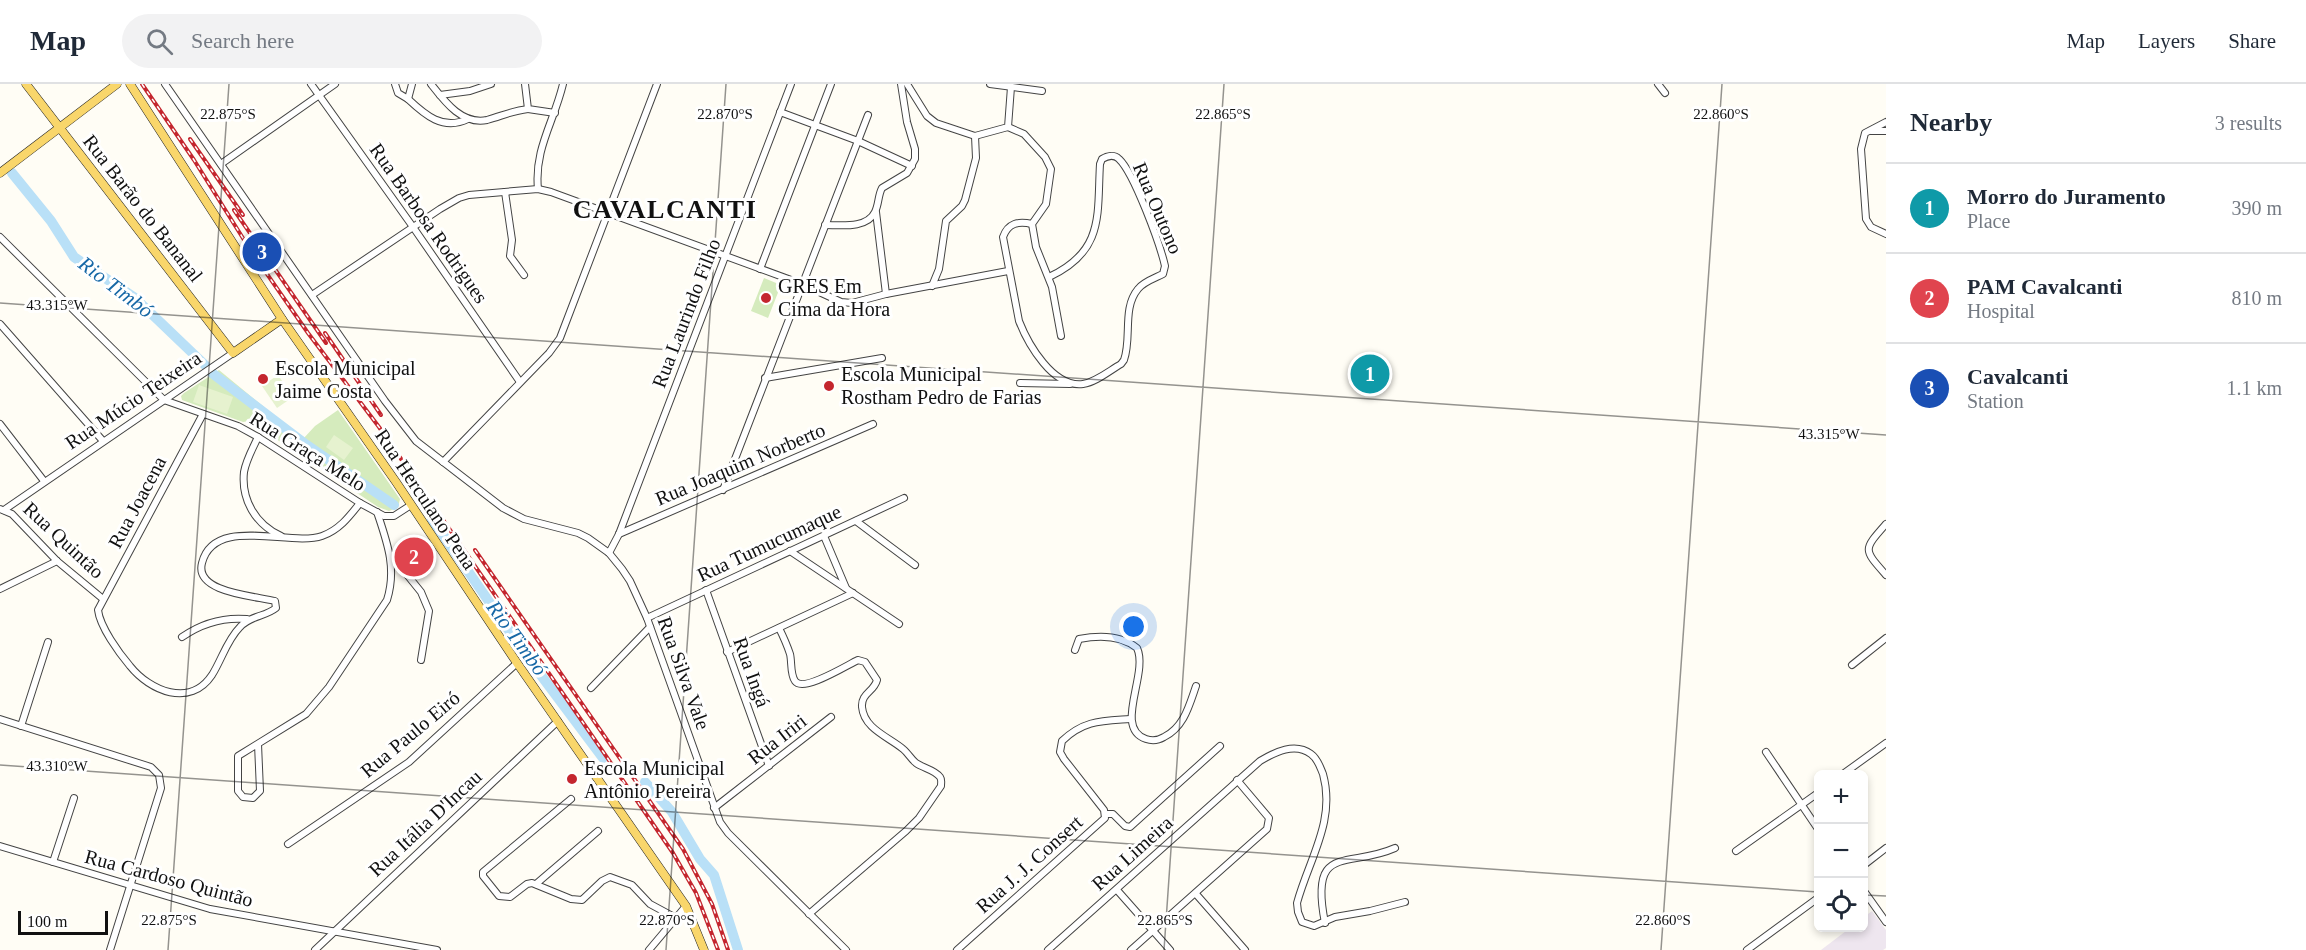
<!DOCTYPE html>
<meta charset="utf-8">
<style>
body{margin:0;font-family:"Times New Roman",serif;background:#f2f2f3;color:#1f2937}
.controls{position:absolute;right:18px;bottom:18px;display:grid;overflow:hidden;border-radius:9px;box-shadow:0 3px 9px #0003}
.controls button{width:54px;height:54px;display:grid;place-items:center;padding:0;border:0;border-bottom:2px solid #e0e1e3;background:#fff;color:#1f2937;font:30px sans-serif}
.scale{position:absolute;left:18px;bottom:15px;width:90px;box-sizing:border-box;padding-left:6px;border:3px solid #111;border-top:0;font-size:16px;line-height:21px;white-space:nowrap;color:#111;-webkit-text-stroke:4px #fff;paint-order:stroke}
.you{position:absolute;left:1134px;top:543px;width:21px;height:21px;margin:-15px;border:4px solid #fff;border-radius:50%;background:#1a73e8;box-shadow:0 0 0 9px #1a73e833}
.badge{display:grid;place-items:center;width:39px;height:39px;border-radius:50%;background:#c4262e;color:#fff;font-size:20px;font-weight:700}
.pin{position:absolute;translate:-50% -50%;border:3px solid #fff;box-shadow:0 2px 6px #0006}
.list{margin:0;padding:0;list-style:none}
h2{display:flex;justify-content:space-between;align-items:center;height:78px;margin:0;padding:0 24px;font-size:26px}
h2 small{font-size:20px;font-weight:400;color:#747a83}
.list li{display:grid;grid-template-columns:39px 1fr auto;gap:18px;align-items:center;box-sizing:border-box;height:90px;padding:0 24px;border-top:2px solid #e0e1e3}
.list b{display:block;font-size:22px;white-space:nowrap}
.list p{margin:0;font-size:20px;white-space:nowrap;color:#747a83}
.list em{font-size:20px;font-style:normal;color:#747a83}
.icon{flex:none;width:33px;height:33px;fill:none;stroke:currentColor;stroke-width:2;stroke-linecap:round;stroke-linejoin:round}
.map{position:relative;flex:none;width:1886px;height:866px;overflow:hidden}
header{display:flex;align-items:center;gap:36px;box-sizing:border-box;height:84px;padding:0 30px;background:#fff;border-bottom:2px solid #e0e1e3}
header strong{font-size:28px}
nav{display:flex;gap:33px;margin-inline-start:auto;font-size:21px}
.search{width:420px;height:54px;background:#f2f2f3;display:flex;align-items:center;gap:15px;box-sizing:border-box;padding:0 21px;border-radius:33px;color:#747a83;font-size:22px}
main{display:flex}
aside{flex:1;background:#fff}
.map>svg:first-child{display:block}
.industrial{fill:#eee6ef}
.green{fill:#d5ebbd}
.pitch{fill:#e6f2cf}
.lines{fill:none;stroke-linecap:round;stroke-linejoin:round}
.river{stroke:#b9e0f7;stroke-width:10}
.minor-casing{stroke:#444;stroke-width:8}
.major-casing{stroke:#222;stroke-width:9}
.minor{stroke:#fff;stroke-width:6}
.major{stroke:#f9d66b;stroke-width:8}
.rail-casing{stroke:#c4262e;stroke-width:4}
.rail{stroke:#fff;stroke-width:1.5;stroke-dasharray:4.5;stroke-linecap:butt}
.ticks{fill:none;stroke:#111;stroke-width:1.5;stroke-opacity:0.45}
.poi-dot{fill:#c4262e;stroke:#fff;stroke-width:2}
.labels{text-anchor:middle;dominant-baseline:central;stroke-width:6;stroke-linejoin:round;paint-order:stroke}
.street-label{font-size:20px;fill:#111;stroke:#fff}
.poi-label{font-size:20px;fill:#111;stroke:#fff;text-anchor:start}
.water-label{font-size:21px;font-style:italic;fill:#1768a6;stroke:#fff}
.district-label{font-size:26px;font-weight:bold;letter-spacing:1.5px;fill:#111;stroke:#fff}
.ticks-label{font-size:15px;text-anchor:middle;fill:#111;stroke:#fff;stroke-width:6;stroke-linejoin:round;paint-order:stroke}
</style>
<header>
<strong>Map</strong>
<div class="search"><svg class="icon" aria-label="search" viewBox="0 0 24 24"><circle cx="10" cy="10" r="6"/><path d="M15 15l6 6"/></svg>Search here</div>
<nav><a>Map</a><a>Layers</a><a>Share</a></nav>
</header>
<main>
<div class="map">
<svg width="1886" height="866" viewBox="0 0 1886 866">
<rect width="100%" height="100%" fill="#fffdf5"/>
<path class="industrial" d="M1872,827L1886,846V864L1883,866H1821L1850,844H1864V833Z"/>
<g class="green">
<path d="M764,194L781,201L768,234L751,227Z"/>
<path d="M219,286L303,355L315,342L338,326L400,415L398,423L389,427L378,423L249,337L243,338L182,316L181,312L184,309Z"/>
</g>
<g class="pitch">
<path d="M278,291L293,313L277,324L262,302Z"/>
<path d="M199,301L233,313L227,330L193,318Z"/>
<path d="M334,351L353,364L344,376L326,363Z"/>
</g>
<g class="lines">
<g class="river">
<path d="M12,89L51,137L74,173L135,214L206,282"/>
<path d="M212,289L304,359L394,421"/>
<path d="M432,435L528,574L603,674"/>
<path d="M645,698L672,728L700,775L714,791L738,866"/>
</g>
<defs>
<g id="minor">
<path d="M165,0L385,317L416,357L503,424L524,435L578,449L588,454L609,469L622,485L630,497L647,534L720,738L728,749L846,866"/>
<path d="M311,0L413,143L520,298"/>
<path d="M395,0L398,9L408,15L412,0"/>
<path d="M431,0C445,18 462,41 487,36C502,32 511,27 528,25"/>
<path d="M525,0L528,25L555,29"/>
<path d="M907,0L927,32L936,39L975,52L1008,43L1011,3"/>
<path d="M990,0L1042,7"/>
<path d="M1658,0L1665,9"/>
<path d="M440,11L470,7L491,0"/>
<path d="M408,15C425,31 443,47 468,35"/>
<path d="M780,28L858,57L912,82"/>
<path d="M1886,38L1865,49L1861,65L1866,135L1871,143L1886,150"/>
<path d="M1008,43L1024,50L1045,73L1051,85L1046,120L1032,140L1036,163L1052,203L1061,252"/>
<path d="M1871,47H1886"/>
<path d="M221,80L335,0"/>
<path d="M538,105C534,65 554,38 563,0"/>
<path d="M505,108L512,156L510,172L524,191"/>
<path d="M876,128L886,210"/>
<path d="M1032,140C1018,137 1008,139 1003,153L1019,237C1028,260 1053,304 1083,300C1096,298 1109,287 1121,280L1124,276C1132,254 1122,224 1138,205C1143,198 1155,194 1163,190L1165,182C1160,160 1134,89 1119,75C1114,70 1107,72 1102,75L1100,80C1097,130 1105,167 1049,193"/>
<path d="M825,141C840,141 867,145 875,128C879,120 878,111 882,104L907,89L915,75V65L907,38L901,0"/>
<path d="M0,153L164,316L238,342L258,353L360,419L384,432H394L411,421"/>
<path d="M760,185L831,0"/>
<path d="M932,202L939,185L946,137L962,122L965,116L976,74L975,52"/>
<path d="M312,211L440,125L459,114L469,111L538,105L551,108L802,200L841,218L852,219L886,210L1008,187"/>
<path d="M0,240L103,357"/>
<path d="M765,294L882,274"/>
<path d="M1020,299L1070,300"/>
<path d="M203,330L98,526C100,543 119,569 130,582C150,607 190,624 212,591C222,575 227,556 240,543C251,531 265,533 276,524L275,517C256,512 194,509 202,479C214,431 290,463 322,452C339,446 349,433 360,419"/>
<path d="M0,340L44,397"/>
<path d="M258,353C253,364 246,376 244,388C241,416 256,441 281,452"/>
<path d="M443,378L549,269L560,254L657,0"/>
<path d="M723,406L868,31"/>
<path d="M0,425L12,430L57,477L103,515"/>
<path d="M4,426L233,269"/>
<path d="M856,437L915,481"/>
<path d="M1886,440C1863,466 1863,465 1886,491"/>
<path d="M619,450L873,340"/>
<path d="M824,452L846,504"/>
<path d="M790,467L899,540"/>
<path d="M609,469L619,450L791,0"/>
<path d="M392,472L421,508L429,527L421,576"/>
<path d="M0,505L57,477"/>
<path d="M706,506L769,682"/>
<path d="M647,534L904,414"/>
<path d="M779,544C783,552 787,561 790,570C792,578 790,590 795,597C803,609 847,581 858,576L865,578L877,596C874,608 861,609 862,623C864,645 889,653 903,665C908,669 911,675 916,679C923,684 935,686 940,693C942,696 941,698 941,702L919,734L906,747L809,830"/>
<path d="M182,553C202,539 223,533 247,535"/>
<path d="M1075,566L1079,555C1099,551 1121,551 1137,564C1149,590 1113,644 1146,655C1152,657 1159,656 1164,653C1184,643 1189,622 1196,602"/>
<path d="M727,568L853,509"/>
<path d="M1852,581L1886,554"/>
<path d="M591,604L650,543"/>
<path d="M0,635L151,683L159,691L161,704L110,866"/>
<path d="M21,642L48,558"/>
<path d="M258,660L260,707L253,714L243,713L238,707V672L306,630L329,603L387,516C397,484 387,458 377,428"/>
<path d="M1766,668L1818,745"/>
<path d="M1843,690L1886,659"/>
<path d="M571,715L483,788V792L499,812L510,813L527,800L532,799L571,815L582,816L602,797L610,793L632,801L650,820L676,834"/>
<path d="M714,724L831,633"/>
<path d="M1105,730H1113L1125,742L1130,743L1220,662"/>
<path d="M288,760L409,678L517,579"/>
<path d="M0,762L210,825L437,866"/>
<path d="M1736,767L1818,709"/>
<path d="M53,778L74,714"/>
<path d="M1864,781L1886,764"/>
<path d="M536,800L598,747"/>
<path d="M1117,806L1170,866"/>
<path d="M1864,807L1886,838"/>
<path d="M1196,810L1245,866"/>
<path d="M1325,839C1309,758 1348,785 1395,764"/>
<path d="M315,866L558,637"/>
<path d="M649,866L686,822"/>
<path d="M957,866L1105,734L1104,726L1064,675L1060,668L1062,657C1084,636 1102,637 1130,635"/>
<path d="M1048,866L1260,677C1275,668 1295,658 1311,670C1318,675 1320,683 1323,690C1336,737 1309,775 1297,819L1298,828L1302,838L1314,842L1335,833L1370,827L1405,818"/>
<path d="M1131,866L1267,745L1269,734L1237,696"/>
<path d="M1747,866L1818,814"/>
</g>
<g id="major">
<path d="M26,0L233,269L282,235"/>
<path d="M130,0L282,235L396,398L517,579L686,822L704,866"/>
<path d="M0,89L117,0"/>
</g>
</defs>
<use href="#minor" class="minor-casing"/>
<use href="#major" class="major-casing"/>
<use href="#minor" class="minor"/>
<use href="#major" class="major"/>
<defs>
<g id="rail">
<path d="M142,0L194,76L251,167L308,249L379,343L673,769L696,809L718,866"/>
<path d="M190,55L243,131"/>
<path d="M234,126L326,259"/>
<path d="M325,249L381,331"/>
<path d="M475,466L683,765L712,820L728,866"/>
</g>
</defs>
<use href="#rail" class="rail-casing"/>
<use href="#rail" class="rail"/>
</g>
<path class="ticks" d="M0,219L1886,351M0,681L1818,808M1864,811L1886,812M168,866L229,0M666,866L726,0M1164,866L1224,0M1661,866L1722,0"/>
<g class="poi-dot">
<circle cx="766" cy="214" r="6"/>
<circle cx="263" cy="295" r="6"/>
<circle cx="829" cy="302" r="6"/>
<circle cx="572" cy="695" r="6"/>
</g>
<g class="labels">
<g class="street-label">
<text transform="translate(143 124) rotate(52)">Rua Barão do Bananal</text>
<text transform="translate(1158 124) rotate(67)">Rua Outono</text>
<text transform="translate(429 139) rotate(55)">Rua Barbosa Rodrigues</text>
<text transform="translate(686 229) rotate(-69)">Rua Laurindo Filho</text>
<text transform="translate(133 316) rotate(-34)">Rua Múcio Teixeira</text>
<text transform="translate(308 367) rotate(32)">Rua Graça Melo</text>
<text transform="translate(740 380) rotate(-23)">Rua Joaquim Norberto</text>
<text transform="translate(426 415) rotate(56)">Rua Herculano Pena</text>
<text transform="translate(137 418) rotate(-62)">Rua Joacena</text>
<text transform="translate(64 456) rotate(43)">Rua Quintão</text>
<text transform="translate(769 459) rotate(-25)">Rua Tumucumaque</text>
<text transform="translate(752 588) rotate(70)">Rua Ingá</text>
<text transform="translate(684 589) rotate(70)">Rua Silva Vale</text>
<text transform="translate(410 650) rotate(-40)">Rua Paulo Eiró</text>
<text transform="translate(777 655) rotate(-38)">Rua Iriri</text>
<text transform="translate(425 739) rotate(-43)">Rua Itália D'Incau</text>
<text transform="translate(1132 769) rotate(-42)">Rua Limeira</text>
<text transform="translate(1029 780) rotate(-42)">Rua J. J. Consert</text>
<text transform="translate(169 794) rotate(15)">Rua Cardoso Quintão</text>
</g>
<g class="poi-label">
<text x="778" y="202">GRES Em<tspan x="778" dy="23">Cima da Hora</tspan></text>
<text x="275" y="284">Escola Municipal<tspan x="275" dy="23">Jaime Costa</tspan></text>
<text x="841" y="290">Escola Municipal<tspan x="841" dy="23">Rostham Pedro de Farias</tspan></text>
<text x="584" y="684">Escola Municipal<tspan x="584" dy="23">Antônio Pereira</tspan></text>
</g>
<g class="water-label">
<text transform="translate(116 203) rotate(37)">Rio Timbó</text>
<text transform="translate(517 554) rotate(54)">Rio Timbó</text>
</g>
<g class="district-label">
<text x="665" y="125">CAVALCANTI</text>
</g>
</g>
<g class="ticks-label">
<text x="228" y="35">22.875°S</text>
<text x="725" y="35">22.870°S</text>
<text x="1223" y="35">22.865°S</text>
<text x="1721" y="35">22.860°S</text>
<text x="57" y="226">43.315°W</text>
<text x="1829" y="355">43.315°W</text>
<text x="57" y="687">43.310°W</text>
<text x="169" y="841">22.875°S</text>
<text x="667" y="841">22.870°S</text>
<text x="1165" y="841">22.865°S</text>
<text x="1663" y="841">22.860°S</text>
</g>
</svg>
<div class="controls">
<button>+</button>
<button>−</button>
<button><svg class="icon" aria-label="locate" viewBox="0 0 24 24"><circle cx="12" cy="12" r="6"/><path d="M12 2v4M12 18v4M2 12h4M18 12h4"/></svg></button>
</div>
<div class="scale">100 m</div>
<div class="you"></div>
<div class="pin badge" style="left:1370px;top:290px;background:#0f9aa8">1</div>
<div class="pin badge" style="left:414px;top:473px;background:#e0444e">2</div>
<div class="pin badge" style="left:262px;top:168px;background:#1a4fb4">3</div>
</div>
<aside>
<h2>Nearby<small>3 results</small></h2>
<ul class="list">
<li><span class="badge" style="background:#0f9aa8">1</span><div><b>Morro do Juramento</b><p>Place</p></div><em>390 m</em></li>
<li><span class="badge" style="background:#e0444e">2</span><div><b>PAM Cavalcanti</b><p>Hospital</p></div><em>810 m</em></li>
<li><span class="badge" style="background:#1a4fb4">3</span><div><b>Cavalcanti</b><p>Station</p></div><em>1.1 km</em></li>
</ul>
</aside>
</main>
